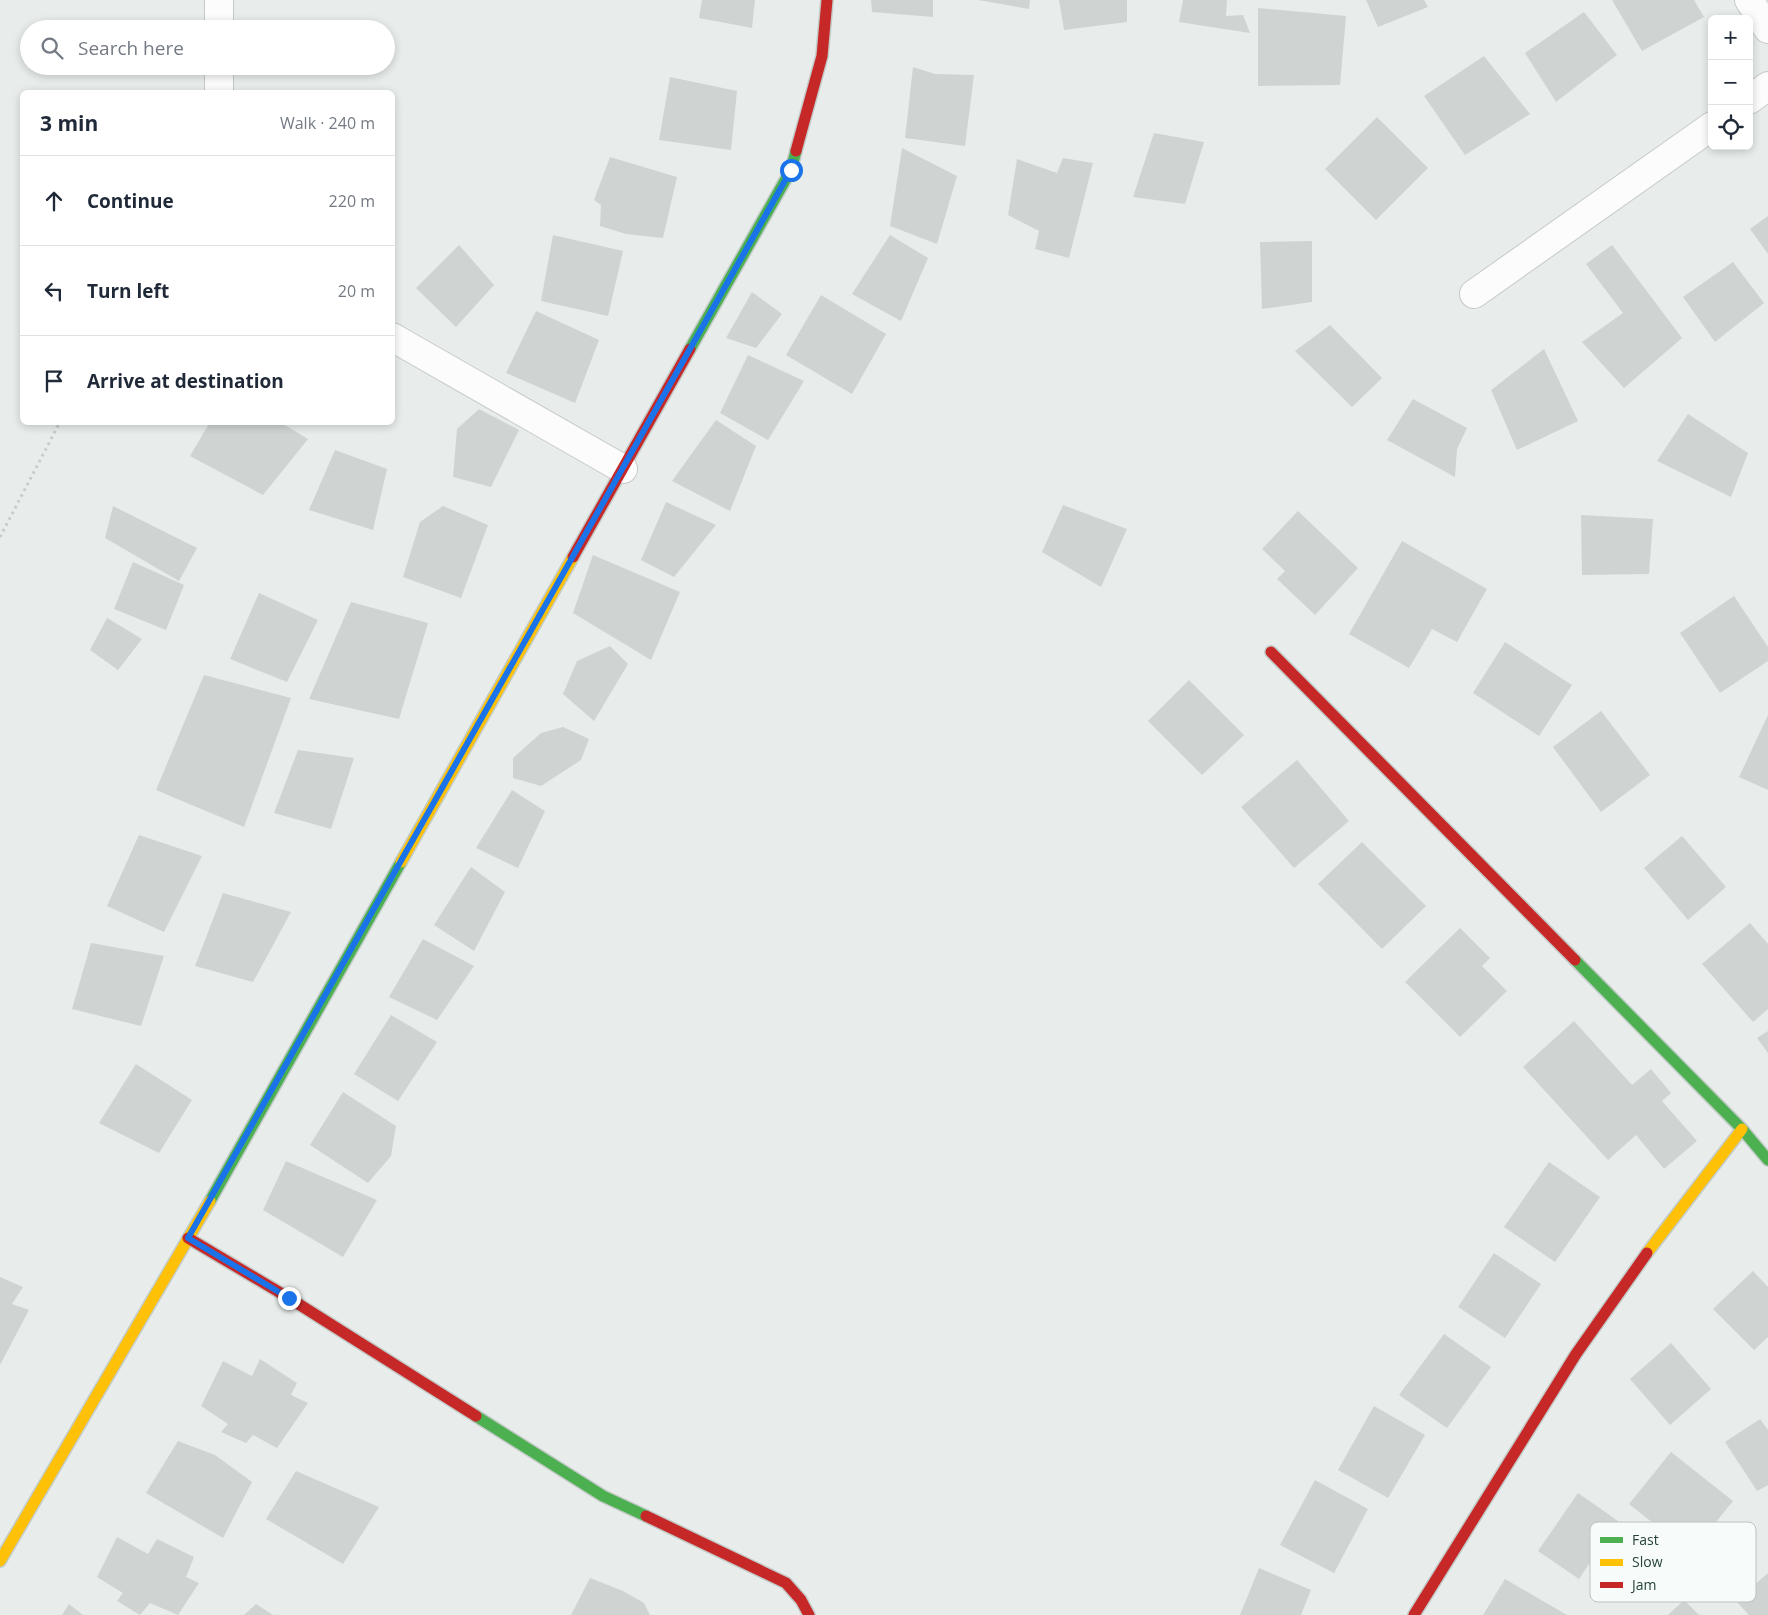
<!DOCTYPE html>
<meta charset="utf-8">
<style>
body{margin:0;font-family:"Open Sans",sans-serif;background:#f2f2f3;color:#1f2937}
.controls{position:absolute;right:15px;top:15px;display:grid;overflow:hidden;border-radius:8px;box-shadow:0 2px 8px #0003}
.controls button{width:45px;height:45px;display:grid;place-items:center;padding:0;border:0;border-bottom:1px solid #e0e1e3;background:#fff;color:#1f2937;font:25px sans-serif}
.stop{position:absolute;width:15px;height:15px;margin:-11px;border:4px solid #1a73e8;border-radius:50%;background:#fff}
.stop.end{background:#1a73e8;border-color:#fff;box-shadow:0 1px 5px #0008}
.list{margin:0;padding:0;list-style:none}
h2{display:flex;justify-content:space-between;align-items:center;height:65px;margin:0;padding:0 20px;font-size:21px}
h2 small{font-size:16px;font-weight:400;color:#747a83}
.list li{display:grid;grid-template-columns:32px 1fr auto;gap:15px;align-items:center;box-sizing:border-box;height:90px;padding:0 20px;border-top:1px solid #e0e1e3}
.list b{display:block;font-size:19px;white-space:nowrap}
.list em{font-size:16px;font-style:normal;color:#747a83}
.icon{flex:none;width:28px;height:28px;fill:none;stroke:currentColor;stroke-width:2;stroke-linecap:round;stroke-linejoin:round}
.map{position:relative;flex:none;width:1768px;height:1615px;overflow:hidden}
.search{position:absolute;background:#fff;box-shadow:0 2px 8px #0003;left:20px;top:20px;width:375px;height:55px;display:flex;align-items:center;gap:12px;box-sizing:border-box;padding:0 18px;border-radius:28px;color:#747a83;font-size:19px}
.panel{position:absolute;background:#fff;box-shadow:0 2px 8px #0003;left:20px;top:90px;width:375px;height:335px;border-radius:8px}
.map>svg:first-child{display:block}
.building{fill:#cfd4d2}
.lines{fill:none;stroke-linecap:round;stroke-linejoin:round}
.street-casing{stroke:#c5cac8;stroke-width:30}
.fast-casing{stroke:#c3cbc8;stroke-width:14}
.slow-casing{stroke:#c3cbc8;stroke-width:14}
.jam-casing{stroke:#c3cbc8;stroke-width:14}
.path{stroke:#c3ccca;stroke-width:3;stroke-dasharray:2.5 4;stroke-linecap:butt}
.street{stroke:#fcfcfc;stroke-width:28}
.fast{stroke:#4caf50;stroke-width:11}
.slow{stroke:#ffc107;stroke-width:11}
.jam{stroke:#c62828;stroke-width:11}
.route{stroke:#1a73e8;stroke-width:6}
.key{fill:#f7fbf9;stroke:#b8c4c0;stroke-width:1}
.key-label{font-size:14px;fill:#24423a}
</style>
<div class="map">
<svg width="1768" height="1615" viewBox="0 0 1768 1615">
<rect width="100%" height="100%" fill="#e8edeb"/>
<g class="building">
<path d="M702,0H755L752,28L699,18Z"/>
<path d="M871,0H933V17L872,12Z"/>
<path d="M978,0H1030L1029,9Z"/>
<path d="M1059,0H1127V22L1064,30Z"/>
<path d="M1183,0H1227L1226,16L1243,15L1250,33L1179,22Z"/>
<path d="M1366,0H1424L1428,7L1378,27Z"/>
<path d="M1612,0H1694L1704,17L1642,51Z"/>
<path d="M1258,8L1346,16L1340,85L1258,86Z"/>
<path d="M1584,12L1617,55L1556,102L1525,53Z"/>
<path d="M1484,56L1530,114L1465,155L1424,96Z"/>
<path d="M913,67L935,74L974,75L965,146L905,138Z"/>
<path d="M670,77L737,91L731,150L659,140Z"/>
<path d="M1377,117L1428,168L1376,220L1325,169Z"/>
<path d="M1154,133L1204,142L1185,204L1133,197Z"/>
<path d="M902,148L957,176L937,244L890,226Z"/>
<path d="M610,157L677,177L663,238L626,234L600,226L601,205L594,200Z"/>
<path d="M1063,158L1093,163L1069,258L1035,249L1039,231L1008,215L1017,159L1057,173Z"/>
<path d="M1768,216V254L1750,229Z"/>
<path d="M553,235L623,251L608,316L541,301Z"/>
<path d="M890,235L928,258L901,321L852,294Z"/>
<path d="M1312,241V302L1262,309L1260,242Z"/>
<path d="M459,245L494,285L456,327L416,288Z"/>
<path d="M1612,245L1682,338L1624,388L1582,342L1623,313L1586,264Z"/>
<path d="M1733,262L1764,303L1715,342L1683,297Z"/>
<path d="M752,292L782,314L756,348L726,338Z"/>
<path d="M821,295L886,334L852,394L786,355Z"/>
<path d="M536,311L599,340L575,403L506,373Z"/>
<path d="M1330,325L1382,378L1352,407L1295,351Z"/>
<path d="M1544,349L1578,421L1517,450L1491,390Z"/>
<path d="M748,355L804,381L768,440L720,413Z"/>
<path d="M1413,399L1467,428L1457,449L1455,477L1387,440Z"/>
<path d="M479,409L519,430L491,487L453,477L457,429Z"/>
<path d="M1688,414L1748,453L1731,497L1657,461Z"/>
<path d="M716,420L756,446L730,511L672,481Z"/>
<path d="M210,422H280L308,439L263,495L190,456Z"/>
<path d="M335,450L387,469L373,530L309,510Z"/>
<path d="M666,502L716,525L674,577L641,560Z"/>
<path d="M1063,505L1127,529L1101,587L1042,552Z"/>
<path d="M113,506L197,548L179,581L105,538Z"/>
<path d="M443,506L488,525L461,598L403,577L420,522Z"/>
<path d="M1298,511L1358,568L1315,615L1277,579L1285,571L1262,549Z"/>
<path d="M1581,515L1653,519L1649,574L1582,575Z"/>
<path d="M1402,541L1487,589L1457,642L1432,629L1409,668L1349,634Z"/>
<path d="M593,555L680,592L651,660L573,613Z"/>
<path d="M133,562L184,585L166,630L114,609Z"/>
<path d="M259,593L318,620L287,682L230,659Z"/>
<path d="M1734,596L1768,647V661L1720,693L1680,633Z"/>
<path d="M351,602L428,623L399,719L309,699Z"/>
<path d="M107,618L142,639L118,670L90,650Z"/>
<path d="M1505,642L1572,685L1539,736L1473,693Z"/>
<path d="M610,646L628,664L594,721L563,694L577,661Z"/>
<path d="M204,675L291,698L244,827L156,790Z"/>
<path d="M1189,680L1244,735L1202,775L1148,721Z"/>
<path d="M1601,711L1650,775L1601,812L1553,747Z"/>
<path d="M1768,715V790L1739,777Z"/>
<path d="M563,727L589,739L581,760L541,786L513,778V758L541,733Z"/>
<path d="M298,750L354,758L331,829L274,813Z"/>
<path d="M1297,760L1349,821L1294,868L1241,807Z"/>
<path d="M512,790L545,811L518,868L476,848Z"/>
<path d="M139,835L202,856L164,932L107,906Z"/>
<path d="M1682,836L1726,887L1688,920L1644,868Z"/>
<path d="M1362,842L1426,906L1382,949L1318,884Z"/>
<path d="M471,867L505,892L474,951L434,925Z"/>
<path d="M223,893L291,912L253,982L195,966Z"/>
<path d="M1750,923L1768,944V1009L1753,1022L1702,964Z"/>
<path d="M1460,928L1490,958L1482,966L1507,991L1460,1037L1405,982Z"/>
<path d="M423,939L474,966L437,1020L389,997Z"/>
<path d="M91,943L164,956L141,1026L72,1009Z"/>
<path d="M391,1015L437,1042L398,1101L354,1074Z"/>
<path d="M1574,1021L1632,1085L1651,1069L1671,1093L1662,1101L1697,1141L1664,1169L1636,1135L1608,1160L1523,1067Z"/>
<path d="M1768,1031V1053L1757,1038Z"/>
<path d="M136,1064L192,1100L159,1153L99,1123Z"/>
<path d="M343,1092L396,1126L391,1156L368,1183L310,1145Z"/>
<path d="M286,1161L377,1200L343,1257L263,1210Z"/>
<path d="M1549,1162L1600,1197L1555,1262L1504,1227Z"/>
<path d="M1494,1253L1541,1284L1505,1338L1458,1307Z"/>
<path d="M1753,1271L1768,1287V1337L1754,1350L1713,1309Z"/>
<path d="M0,1277L23,1287L12,1304L29,1310L0,1365Z"/>
<path d="M1444,1334L1491,1367L1447,1428L1399,1395Z"/>
<path d="M1671,1343L1711,1389L1670,1425L1630,1379Z"/>
<path d="M260,1359L297,1383L291,1395L308,1403L277,1448L253,1435L246,1443L221,1432L228,1424L201,1406L223,1361L252,1376Z"/>
<path d="M1374,1406L1425,1435L1388,1498L1338,1470Z"/>
<path d="M1760,1419L1768,1430V1485L1757,1491L1725,1442Z"/>
<path d="M178,1441L215,1455L252,1482L223,1538L146,1493Z"/>
<path d="M1671,1452L1733,1501L1691,1553L1629,1504Z"/>
<path d="M296,1471L379,1507L343,1564L266,1519Z"/>
<path d="M1315,1480L1368,1509L1334,1573L1280,1545Z"/>
<path d="M1578,1493L1618,1521L1579,1579L1538,1551Z"/>
<path d="M117,1537L148,1554L157,1539L194,1557L186,1577L199,1583L178,1615L150,1603L140,1615L117,1601L123,1593L97,1577Z"/>
<path d="M1259,1568L1311,1590L1301,1615H1240Z"/>
<path d="M1768,1573V1615H1749L1736,1601Z"/>
<path d="M590,1578L623,1591L644,1603L650,1615H571Z"/>
<path d="M1505,1579L1567,1615H1483Z"/>
<path d="M1684,1600L1699,1615H1668Z"/>
<path d="M69,1604L83,1615H62Z"/>
<path d="M256,1604L273,1615H244Z"/>
</g>
<g class="lines">
<defs>
<g id="street">
<path d="M219,0V29"/>
<path d="M1749,0L1768,29"/>
<path d="M219,66V92"/>
<path d="M1749,100L1768,86"/>
<path d="M1474,294L1712,126"/>
<path d="M392,337L623,469"/>
</g>
<g id="fast">
<path d="M690,349L791,170L796,151"/>
<path d="M1575,960L1742,1129L1768,1160"/>
<path d="M210,1201L401,862"/>
<path d="M476,1416L603,1496L646,1516"/>
</g>
<g id="slow">
<path d="M401,862L573,557"/>
<path d="M1647,1253L1742,1129"/>
<path d="M0,1561L210,1201"/>
</g>
<g id="jam">
<path d="M796,151L822,56L827,0"/>
<path d="M573,557L690,349"/>
<path d="M1271,652L1575,960"/>
<path d="M188,1238L289,1298L476,1416"/>
<path d="M646,1516L786,1583L801,1600L809,1615"/>
<path d="M1414,1615L1576,1354L1647,1253"/>
</g>
</defs>
<use href="#street" class="street-casing"/>
<use href="#fast" class="fast-casing"/>
<use href="#slow" class="slow-casing"/>
<use href="#jam" class="jam-casing"/>
<path class="path" d="M0,537L60,422"/>
<use href="#street" class="street"/>
<use href="#fast" class="fast"/>
<use href="#slow" class="slow"/>
<use href="#jam" class="jam"/>
</g>
<g class="lines">
<path class="route" d="M289,1298L188,1238L791,170"/>
</g>
<rect x="1590" y="1522" width="166" height="80" rx="8" class="key"/>
<rect x="1600" y="1537" width="23" height="6" fill="#4caf50"/>
<rect x="1600" y="1559" width="23" height="7" fill="#ffc107"/>
<rect x="1600" y="1582" width="23" height="6" fill="#c62828"/>
<g class="key-label">
<text x="1632" y="1545">Fast</text>
<text x="1632" y="1567">Slow</text>
<text x="1632" y="1590">Jam</text>
</g>
</svg>
<div class="controls">
<button>+</button>
<button>−</button>
<button><svg class="icon" aria-label="locate" viewBox="0 0 24 24"><circle cx="12" cy="12" r="6"/><path d="M12 2v4M12 18v4M2 12h4M18 12h4"/></svg></button>
</div>
<div class="stop" style="left:791px;top:170px"></div>
<div class="stop end" style="left:289px;top:1298px"></div>
<div class="search"><svg class="icon" aria-label="search" viewBox="0 0 24 24"><circle cx="10" cy="10" r="6"/><path d="M15 15l6 6"/></svg>Search here</div>
<section class="panel">
<h2>3 min<small>Walk · 240 m</small></h2>
<ul class="list">
<li><svg class="icon" aria-label="ahead" viewBox="0 0 24 24"><path d="M12 20V5M6 11l6-6 6 6"/></svg><div><b>Continue</b></div><em>220 m</em></li>
<li><svg class="icon" aria-label="left" viewBox="0 0 24 24"><path d="M17 20v-9H6M10 6l-5 5 5 5"/></svg><div><b>Turn left</b></div><em>20 m</em></li>
<li><svg class="icon" aria-label="arrive" viewBox="0 0 24 24"><path d="M6 21V4h12l-3 4 3 4H6"/></svg><div><b>Arrive at destination</b></div></li>
</ul>
</section>
</div>
